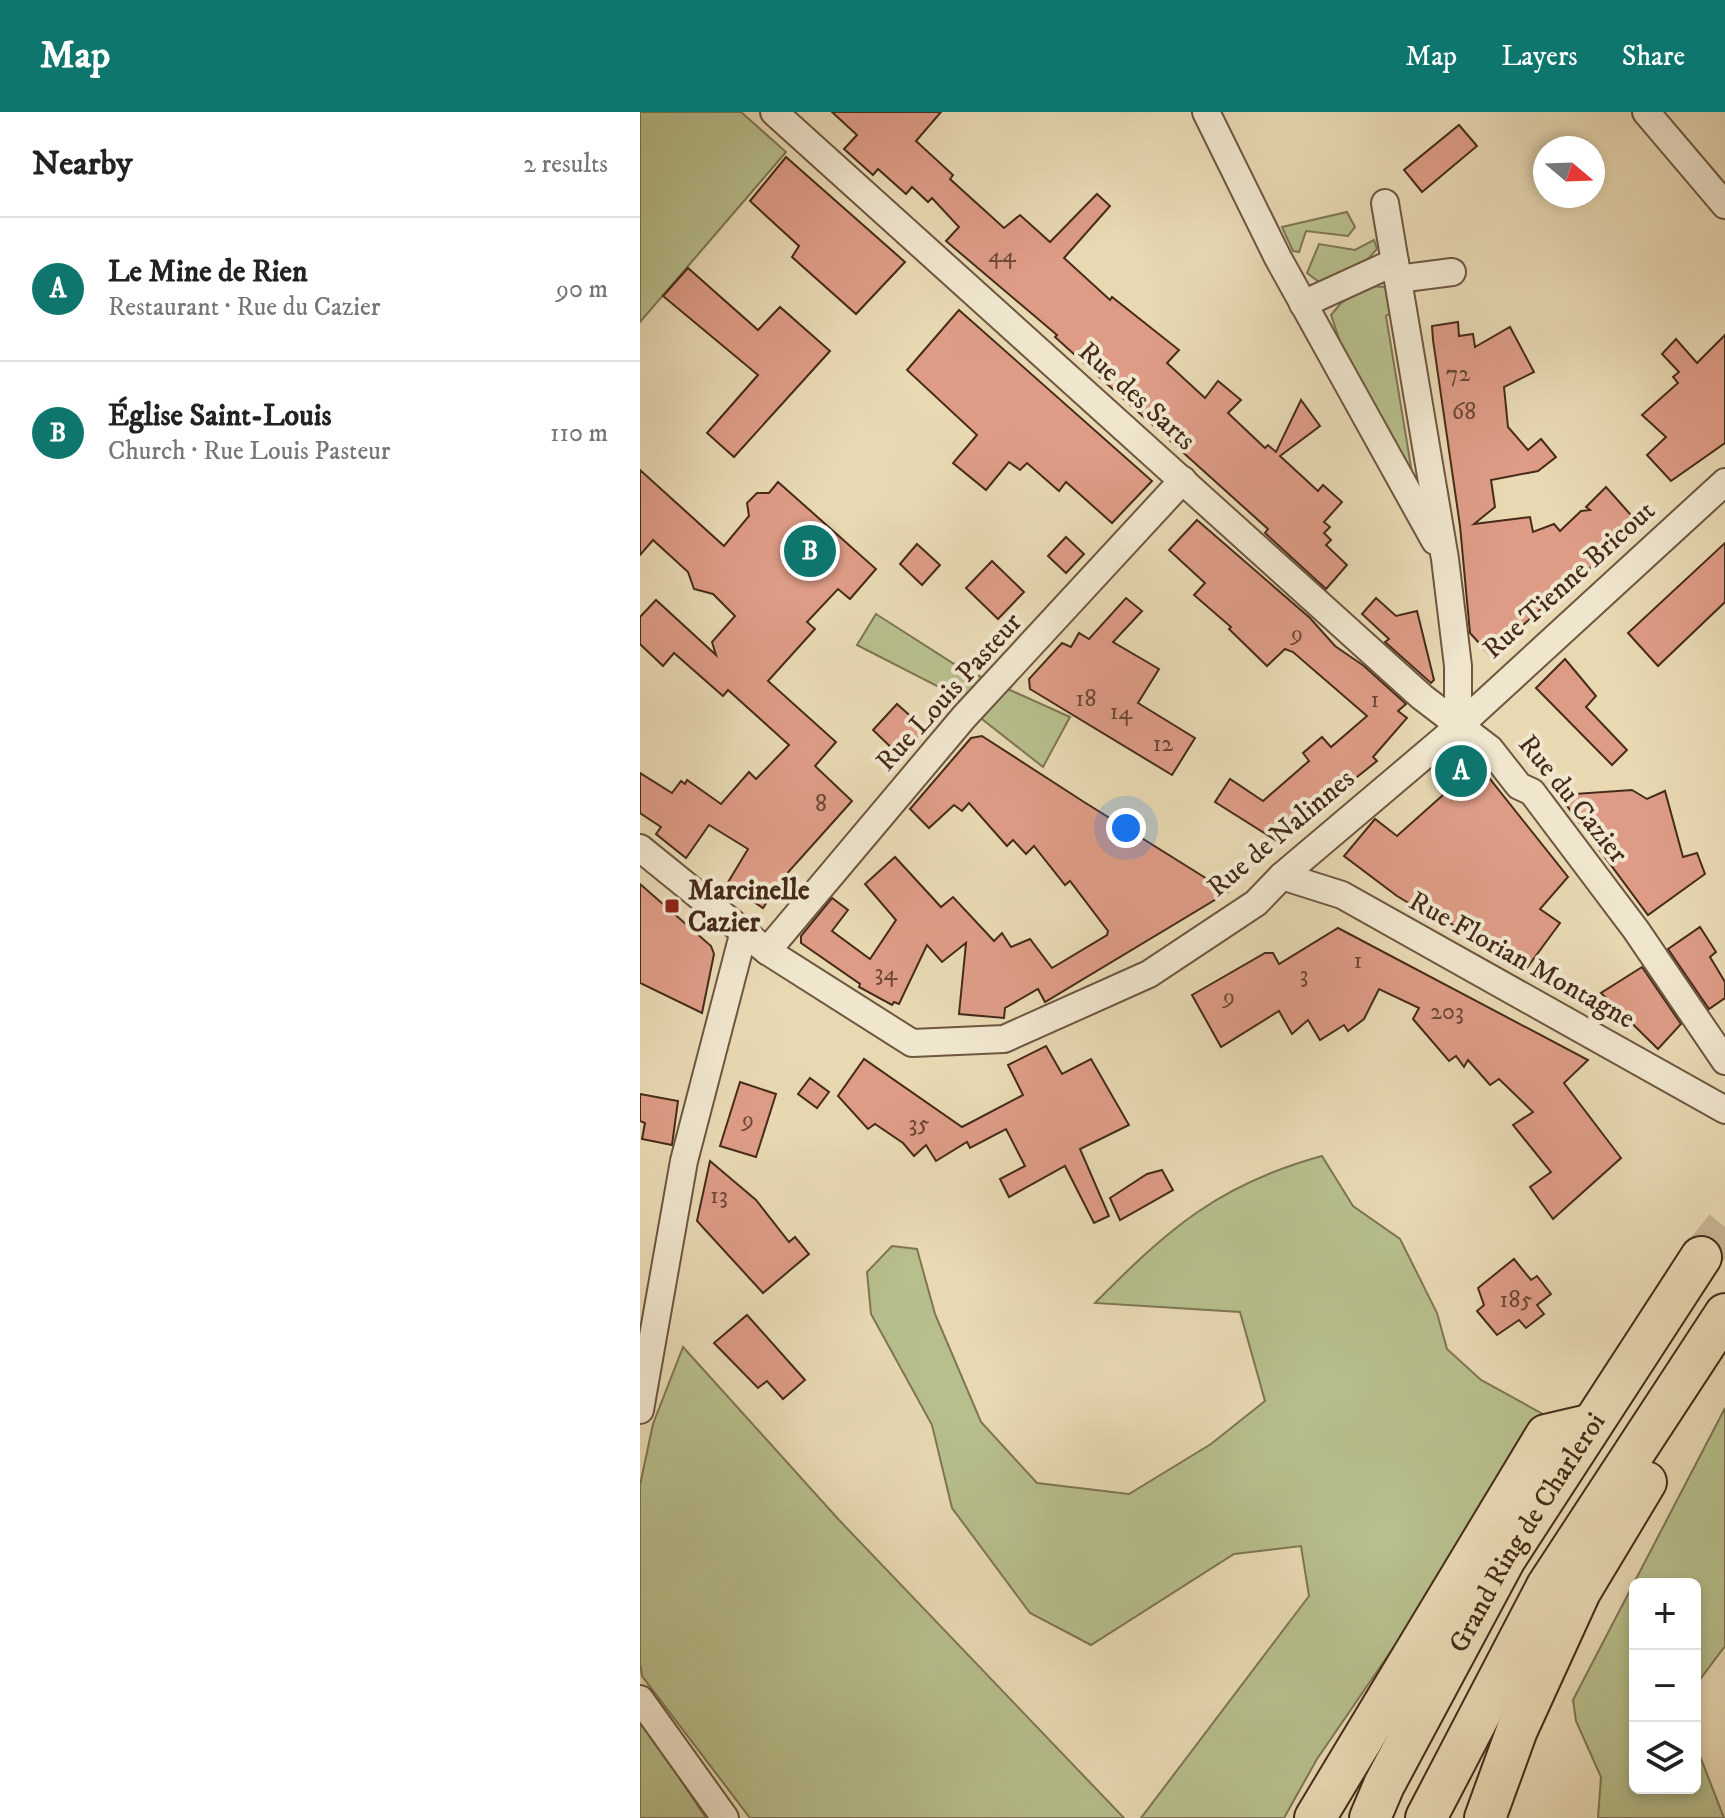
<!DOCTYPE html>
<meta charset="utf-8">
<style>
body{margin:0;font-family:"IM FELL DW Pica",serif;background:#f2f2f2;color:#222}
.controls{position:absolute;right:24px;bottom:24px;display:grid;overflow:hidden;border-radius:12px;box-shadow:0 4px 12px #0003}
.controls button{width:72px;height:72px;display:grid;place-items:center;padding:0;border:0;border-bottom:2px solid #e0e0e0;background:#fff;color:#222;font:40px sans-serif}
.compass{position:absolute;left:893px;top:24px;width:72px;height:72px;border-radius:50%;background:#fff;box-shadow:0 4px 12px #0003;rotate:109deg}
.you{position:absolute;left:486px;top:716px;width:28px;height:28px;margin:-20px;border:6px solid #fff;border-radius:50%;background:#1a73e8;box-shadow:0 0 0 12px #1a73e833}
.badge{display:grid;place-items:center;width:52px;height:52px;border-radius:50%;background:#0f766e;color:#fff;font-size:26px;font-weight:700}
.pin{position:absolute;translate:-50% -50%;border:4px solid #fff;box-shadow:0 2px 8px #0006}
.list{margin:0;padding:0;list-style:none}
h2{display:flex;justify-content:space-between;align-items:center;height:104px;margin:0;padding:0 32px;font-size:34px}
h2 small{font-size:26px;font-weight:400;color:#767676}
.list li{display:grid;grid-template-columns:52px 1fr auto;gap:24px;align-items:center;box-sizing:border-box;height:144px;padding:0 32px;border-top:2px solid #e0e0e0}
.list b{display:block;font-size:30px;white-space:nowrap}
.list p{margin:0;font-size:26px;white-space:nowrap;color:#767676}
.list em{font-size:26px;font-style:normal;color:#767676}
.icon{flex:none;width:44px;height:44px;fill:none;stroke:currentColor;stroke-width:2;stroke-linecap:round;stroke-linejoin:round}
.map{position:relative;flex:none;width:1085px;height:1706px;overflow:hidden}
header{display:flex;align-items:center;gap:48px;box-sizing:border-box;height:112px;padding:0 40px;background:#0f766e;color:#fff}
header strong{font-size:38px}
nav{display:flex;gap:44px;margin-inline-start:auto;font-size:28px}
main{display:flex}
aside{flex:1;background:#fff}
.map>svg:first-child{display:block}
.green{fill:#b7bf8c;stroke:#7e7553;stroke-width:2}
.building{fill:#de9c86;stroke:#462b1a;stroke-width:2}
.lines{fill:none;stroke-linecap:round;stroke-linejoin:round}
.highway-tunnel{stroke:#c8b694;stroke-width:40;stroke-dasharray:40 20;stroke-linecap:butt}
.minor-casing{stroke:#6e5640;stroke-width:30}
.highway-casing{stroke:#462b1a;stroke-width:44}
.minor{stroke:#f0e6ce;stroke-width:26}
.highway{stroke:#e8d9b3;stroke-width:40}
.poi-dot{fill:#8f2418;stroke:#f0e6ce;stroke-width:3}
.labels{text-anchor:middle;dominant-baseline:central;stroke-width:8;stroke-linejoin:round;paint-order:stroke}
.number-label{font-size:24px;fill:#6c4735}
.street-label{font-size:28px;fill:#462b1a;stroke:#f0e6ce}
.poi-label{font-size:28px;font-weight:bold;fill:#462b1a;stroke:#f0e6ce;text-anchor:start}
</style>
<header>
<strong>Map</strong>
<nav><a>Map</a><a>Layers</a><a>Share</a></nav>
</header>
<main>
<aside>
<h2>Nearby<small>2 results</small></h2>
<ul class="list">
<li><span class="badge">A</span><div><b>Le Mine de Rien</b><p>Restaurant · Rue du Cazier</p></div><em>90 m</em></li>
<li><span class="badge">B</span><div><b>Église Saint-Louis</b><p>Church · Rue Louis Pasteur</p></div><em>110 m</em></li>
</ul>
</aside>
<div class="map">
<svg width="1085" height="1706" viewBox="0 0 1085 1706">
<rect width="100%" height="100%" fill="#e8d9b3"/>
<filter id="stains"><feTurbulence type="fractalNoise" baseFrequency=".0025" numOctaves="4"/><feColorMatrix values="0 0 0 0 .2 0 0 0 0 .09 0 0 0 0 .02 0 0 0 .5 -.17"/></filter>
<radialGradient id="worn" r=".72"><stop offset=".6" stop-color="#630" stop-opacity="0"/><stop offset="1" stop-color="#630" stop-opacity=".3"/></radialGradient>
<g class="green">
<path d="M0,0H101L146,40L0,210Z"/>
<path d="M707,100L715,115L708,124L666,119L659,140L653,139L642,115Z"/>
<path d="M734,128L737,137L728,147L679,170L667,161L679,132L715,138Z"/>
<path d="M729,174L745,175L754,191V199L746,204L776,385L705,244L691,203L701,191Z"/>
<path d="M236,502L319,555L430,605L403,655L305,578L217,533Z"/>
<path d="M682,1044L713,1094L760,1127L797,1201L807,1237L841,1268L903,1302L793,1478L677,1647L644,1706H501L669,1484L661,1434L594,1442L451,1533L390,1501L312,1396L292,1313L231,1202L227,1160L252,1134L277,1137L295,1202L341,1310L397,1371L489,1382L571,1332L625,1289L600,1200L455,1191C528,1117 579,1072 682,1044Z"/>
<path d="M43,1235L199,1408L484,1706H110L2,1564L0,1550V1373L13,1312Z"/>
<path d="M1085,1296V1534L1055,1574V1472H995V1676H1055V1631L1084,1706H958L961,1665L936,1609L933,1588Z"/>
<path d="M0,1607L66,1706H0Z"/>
</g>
<g class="building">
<path d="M192,0H301L276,29L313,63L310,67L364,116L380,103L410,130L457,82L470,94L424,146L470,188L472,185L539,238L527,251L565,286L578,269L601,288L588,301L625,336L628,333L636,340L661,288L680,314L640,344L678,379L683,373L702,390L684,410L690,415L684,421L691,428L686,433L707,453L686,477L625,421L628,417L415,225L417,223L306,129L319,115L292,86L288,90L272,75L266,82L238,57L233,63L204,37L217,23Z"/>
<path d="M819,13L837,34L782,80L764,58Z"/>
<path d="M146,45L265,150L216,202L152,145L159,134L110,89Z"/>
<path d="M48,156L118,218L140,195L190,239L94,345L67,321L118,263L23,184Z"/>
<path d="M319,198L512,369L472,411L426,370L419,379L387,351L380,358L369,350L346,378L313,351L337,323L267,258Z"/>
<path d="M818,210L819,224L833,222L835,235L870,215L894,260L864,275L868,315L888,338L901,327L916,345L898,359L851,368L855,395L834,412L890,405L893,420L914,412L920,419L941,399L950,398L946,395L966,375L998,411L947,459L900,494L902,496L850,543L830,521L820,414L793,228L792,214Z"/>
<path d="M1085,223V331L1031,369L1007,343L1026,325L1002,303L1038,271L1033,265L1039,260L1022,242L1036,227L1057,251Z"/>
<path d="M0,358L84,434L109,404L107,391L117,381H129L138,370L236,457L210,487L198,477L167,510L175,517L128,569L196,630L175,654L212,689L142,767L123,796L87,772L108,737L69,713L46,746L16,722L21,715L0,701V661L32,681L41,669L45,672L47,668L81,692L109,660L116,667L149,633L88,578L83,584L34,541L23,554L0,532V505L16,488L76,543L72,530L95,504L73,482L54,477L48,460L13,428L0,443Z"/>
<path d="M557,408L670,506L695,534L724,554L766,592L758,599L767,606L733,645L737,649L637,729L575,690L590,667L623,689L669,649L663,641L682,625L691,635L727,604L653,540L645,537L627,554L589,517L591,515L554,483L565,471L529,438Z"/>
<path d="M426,425L444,442L426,461L408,444Z"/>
<path d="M1085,431V490L1018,554L988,521Z"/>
<path d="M277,432L300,453L282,473L260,452Z"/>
<path d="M352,449L384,480L358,507L326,476Z"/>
<path d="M486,486L502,499L473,530L519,557L498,591L555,626L532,663L390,577L389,567L422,531L431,535L439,521L449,527Z"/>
<path d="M736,486L756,504L777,499L794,568L791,571L745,530L749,527L722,502Z"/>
<path d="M925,547L956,584L946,595L987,638L972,653L896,576Z"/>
<path d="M257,592L285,617L260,644L233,618Z"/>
<path d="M342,624L444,690L588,780L405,890L398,877L365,896L364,906L319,902L326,831L302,850L287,833L259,892L254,890L252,893L219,875L220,872L161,831V824L192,786L208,798L192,819L230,847L256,808L225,772L255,745L301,795L313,785L354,829L362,821L371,835L390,827L412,856L467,823L468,819L430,769L425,773L394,734L386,742L373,728L367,734L329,691L322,699L314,693L289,716L270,697L331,626Z"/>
<path d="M816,654L842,657L928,765L900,797L920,811L884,860L810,811L807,814L757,784L704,744L735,707L757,724L812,675L802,665Z"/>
<path d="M992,678L1007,687L1025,679L1043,745L1057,741L1065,762L1008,803L919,683Z"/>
<path d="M0,772L71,834L74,842L62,901L0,871Z"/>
<path d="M1060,815L1076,840L1070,845L1085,870V886L1069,897L1028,837Z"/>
<path d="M698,816L948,948L924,971L981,1046L913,1107L890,1075L911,1060L873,1013L893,1000L859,967L850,973L828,948L824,955L816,944L809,949L773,907L779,896L739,877L724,907L708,919L704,913L680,928L668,908L652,922L639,899L581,935L552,883L625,841H633L639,852Z"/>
<path d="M1002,855L1041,912L1018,937L961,881Z"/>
<path d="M406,934L422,962L451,947L489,1013L440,1037L469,1104L454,1111L425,1054L369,1085L360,1067L385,1054L366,1017L330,1036L327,1030L296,1049L286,1033L274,1044L263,1031L235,1012L228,1017L198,984L224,947L322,1015L383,983L368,953Z"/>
<path d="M170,966L189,980L177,996L158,982Z"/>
<path d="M100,970L136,982L116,1045L80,1034Z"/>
<path d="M0,982L38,989L32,1033L2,1027L5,1011L0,1009Z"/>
<path d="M70,1049L116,1088L149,1130L155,1125L169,1142L123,1181L57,1109Z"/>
<path d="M522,1058L533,1078L480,1108L470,1086L507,1062Z"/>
<path d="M874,1147L891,1168L897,1164L911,1182L897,1193L904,1202L886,1216L879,1208L857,1223L837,1199L844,1193L838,1176Z"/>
<path d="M107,1203L165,1268L143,1287L127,1269L118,1276L74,1231Z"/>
</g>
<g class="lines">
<path class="highway-tunnel" d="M1061,1145L1085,1115"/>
<defs>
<g id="minor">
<path d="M134,0L782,585L850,637L879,674L892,680L996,818L1085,949"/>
<path d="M566,0L638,146L795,429"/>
<path d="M1006,0L1085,93"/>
<path d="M745,91L805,447L818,554V615"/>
<path d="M758,167L812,160"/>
<path d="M663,192L755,150"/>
<path d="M0,736L127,839L272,931L364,927L509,862L616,791L642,764L818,615L1085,370"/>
<path d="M642,764L702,783L1085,998"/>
<path d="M127,839L324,605L543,368"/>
<path d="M0,1298L44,1049L104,819"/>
<path d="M0,1587L85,1706"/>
</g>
<g id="highway">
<path d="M675,1706L906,1323L949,1313"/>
<path id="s1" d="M730,1706L744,1673L865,1447L1061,1145"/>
<path d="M786,1706L907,1474L1085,1202"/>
<path d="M845,1706L877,1618L940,1480L1006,1370"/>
</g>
</defs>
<use href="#minor" class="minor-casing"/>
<use href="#highway" class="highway-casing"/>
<use href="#minor" class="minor"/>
<use href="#highway" class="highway"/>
</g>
<rect class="poi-dot" x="24" y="786" width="16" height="16" rx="4"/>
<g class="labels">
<g class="number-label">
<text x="362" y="143">44</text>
<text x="818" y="262">72</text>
<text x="824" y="300">68</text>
<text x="657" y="522">9</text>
<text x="446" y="587">18</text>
<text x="735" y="588">1</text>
<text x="481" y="600">14</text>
<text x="523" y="632">12</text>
<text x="181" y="692">8</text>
<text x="718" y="849">1</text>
<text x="246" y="861">34</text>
<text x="664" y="863">3</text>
<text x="589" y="885">9</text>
<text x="807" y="900">203</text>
<text x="108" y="1008">9</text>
<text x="279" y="1012">35</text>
<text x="79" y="1084">13</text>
<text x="876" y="1188">185</text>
</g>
<g class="street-label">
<text transform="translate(497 284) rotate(42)">Rue des Sarts</text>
<text transform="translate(929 468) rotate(-42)">Rue Tienne Bricout</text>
<text transform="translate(309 580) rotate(-48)">Rue Louis Pasteur</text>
<text transform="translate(933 687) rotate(51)">Rue du Cazier</text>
<text transform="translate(641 721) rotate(-40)">Rue de Nalinnes</text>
<text transform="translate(882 848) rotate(29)">Rue Florian Montagne</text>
<text stroke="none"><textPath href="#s1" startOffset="326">Grand Ring de Charleroi</textPath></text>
</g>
<g class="poi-label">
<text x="48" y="778">Marcinelle<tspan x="48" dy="32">Cazier</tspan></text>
</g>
</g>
<rect width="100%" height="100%" filter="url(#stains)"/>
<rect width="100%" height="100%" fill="url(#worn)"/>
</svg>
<div class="controls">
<button>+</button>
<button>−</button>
<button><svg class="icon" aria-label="layers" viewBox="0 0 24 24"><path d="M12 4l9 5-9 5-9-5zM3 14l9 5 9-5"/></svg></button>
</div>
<svg class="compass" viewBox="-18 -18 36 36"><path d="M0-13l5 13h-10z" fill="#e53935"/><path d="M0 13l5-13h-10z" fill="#767676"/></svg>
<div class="you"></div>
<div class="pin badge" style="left:821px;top:659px">A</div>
<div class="pin badge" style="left:170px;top:439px">B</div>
</div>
</main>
